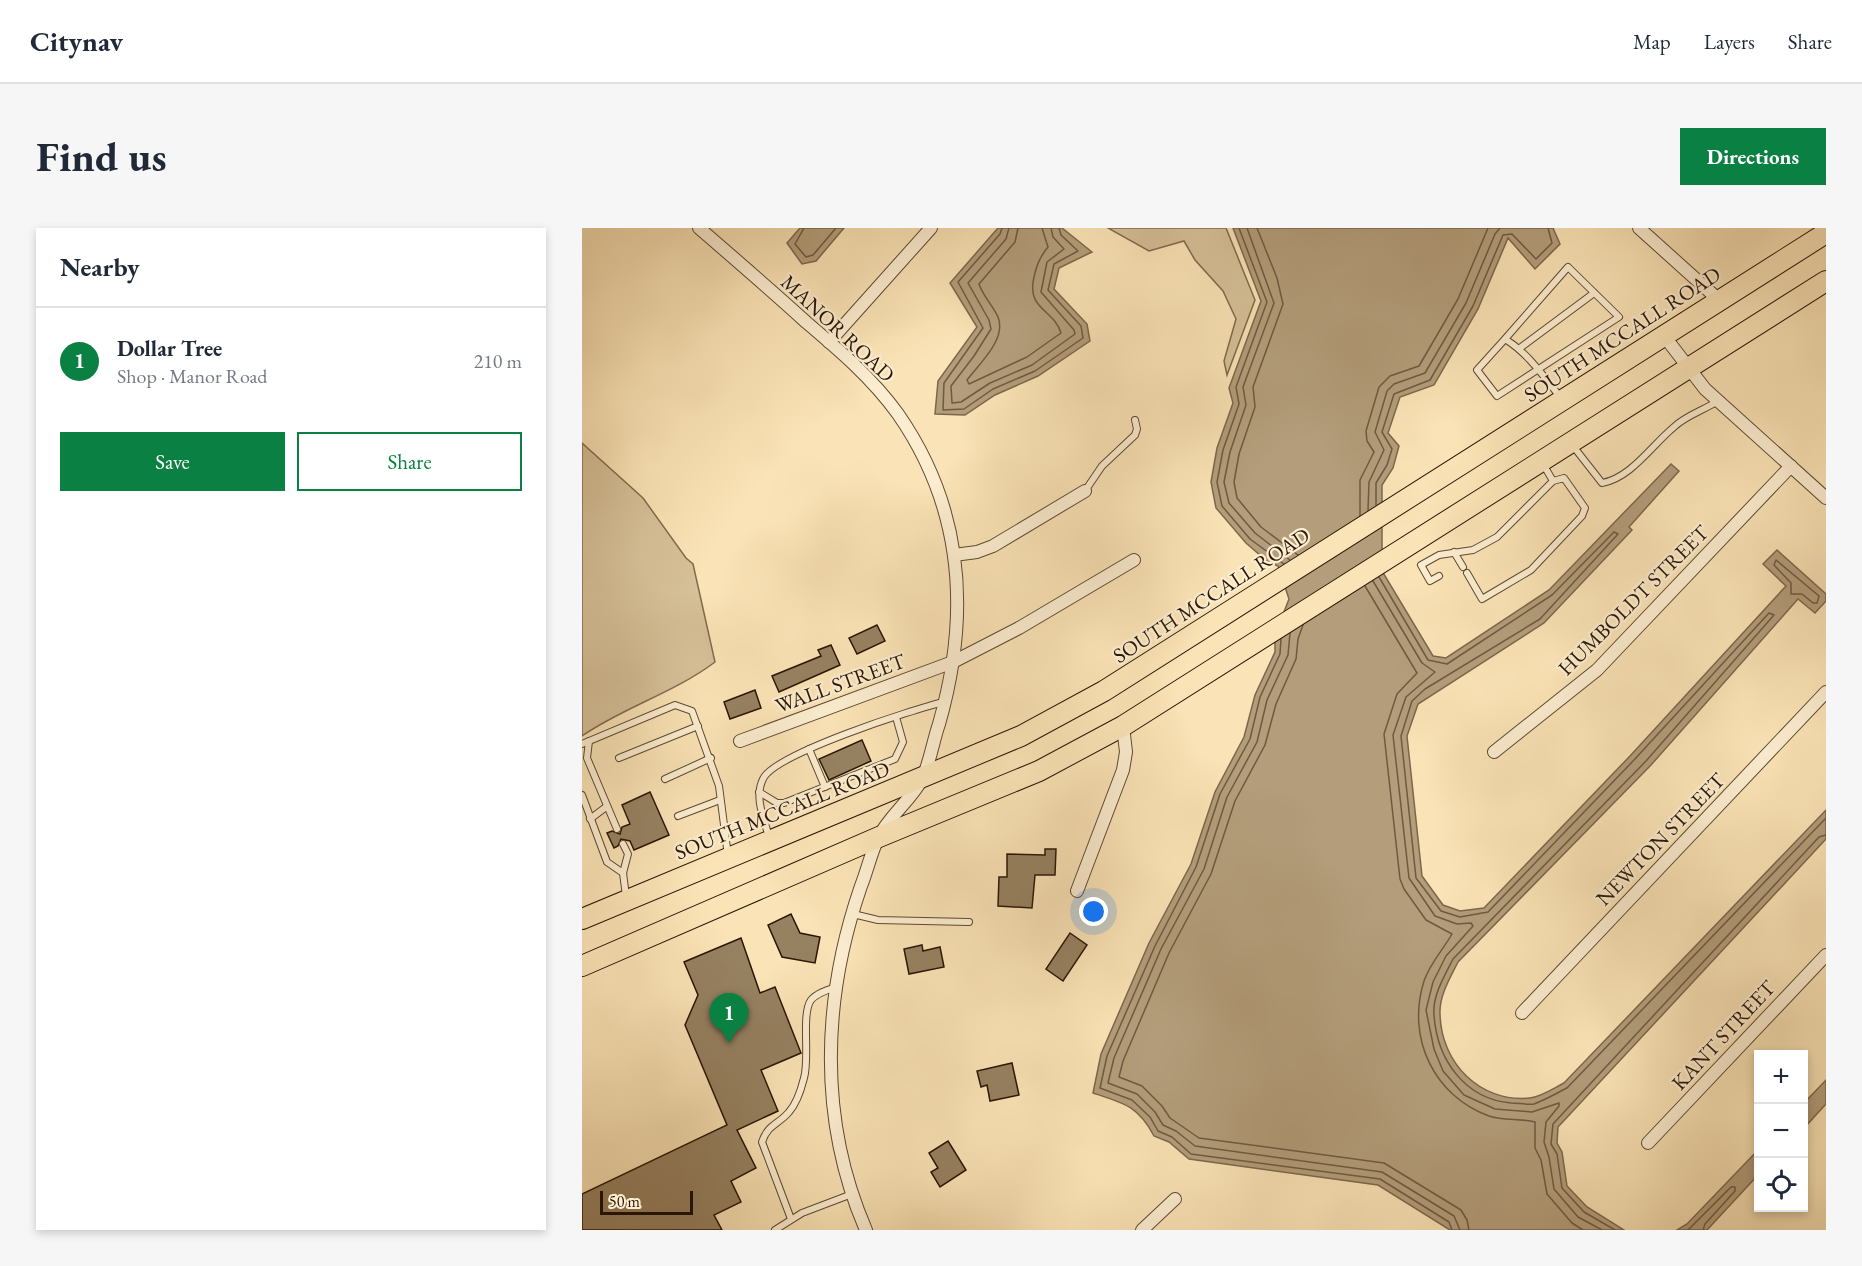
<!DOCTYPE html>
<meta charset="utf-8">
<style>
body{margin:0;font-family:"EB Garamond",serif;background:#f6f6f7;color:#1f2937}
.controls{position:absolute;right:18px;bottom:18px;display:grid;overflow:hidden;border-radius:0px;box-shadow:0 3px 9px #0003}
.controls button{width:54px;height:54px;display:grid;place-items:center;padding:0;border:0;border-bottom:2px solid #e0e1e3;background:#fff;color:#1f2937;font:30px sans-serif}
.scale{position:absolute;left:18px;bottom:15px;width:93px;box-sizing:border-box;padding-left:6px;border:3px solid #291605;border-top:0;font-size:16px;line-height:21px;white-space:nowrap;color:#291605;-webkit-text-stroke:4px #fcedd0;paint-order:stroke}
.you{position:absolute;left:512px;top:684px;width:21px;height:21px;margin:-15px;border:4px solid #fff;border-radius:50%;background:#1a73e8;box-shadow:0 0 0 9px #1a73e833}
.badge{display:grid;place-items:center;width:39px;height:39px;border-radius:50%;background:#0b8043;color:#fff;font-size:20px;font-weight:700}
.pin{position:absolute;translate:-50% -50px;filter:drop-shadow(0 2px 3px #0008)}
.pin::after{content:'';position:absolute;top:32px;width:21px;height:18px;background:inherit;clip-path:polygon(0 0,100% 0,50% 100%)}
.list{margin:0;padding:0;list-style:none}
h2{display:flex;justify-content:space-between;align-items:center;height:78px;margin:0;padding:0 24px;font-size:26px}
h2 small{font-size:20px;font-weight:400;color:#747a83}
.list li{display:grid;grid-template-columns:39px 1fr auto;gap:18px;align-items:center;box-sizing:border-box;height:108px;padding:0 24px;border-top:2px solid #e0e1e3}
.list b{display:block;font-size:22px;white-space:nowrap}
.list p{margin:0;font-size:20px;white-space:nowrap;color:#747a83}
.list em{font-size:20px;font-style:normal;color:#747a83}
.actions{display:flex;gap:12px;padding:18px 24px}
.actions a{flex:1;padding:14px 0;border:2px solid #0b8043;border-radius:0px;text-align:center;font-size:21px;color:#0b8043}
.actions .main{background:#0b8043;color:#fff}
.icon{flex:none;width:33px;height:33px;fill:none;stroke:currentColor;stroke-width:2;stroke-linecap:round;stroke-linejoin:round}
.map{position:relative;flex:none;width:1244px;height:1002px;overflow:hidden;border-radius:0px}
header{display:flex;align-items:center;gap:36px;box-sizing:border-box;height:84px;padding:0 30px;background:#fff;border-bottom:2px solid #e0e1e3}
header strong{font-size:28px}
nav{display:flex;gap:33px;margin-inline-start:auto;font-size:21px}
.intro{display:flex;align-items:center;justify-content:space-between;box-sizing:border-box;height:144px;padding:0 36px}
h1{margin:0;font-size:42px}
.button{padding:15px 27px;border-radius:0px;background:#0b8043;color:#fff;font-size:21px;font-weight:700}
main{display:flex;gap:36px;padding:0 36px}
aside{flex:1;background:#fff;border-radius:0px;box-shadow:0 3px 9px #0003}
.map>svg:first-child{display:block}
.green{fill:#d6c098;stroke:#806b4e;stroke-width:1.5}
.water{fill:#b39d7a;stroke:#7c674b;stroke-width:1.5}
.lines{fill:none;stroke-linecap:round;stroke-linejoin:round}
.shore{stroke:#6e5a40;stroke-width:1.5}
.building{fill:#968161;stroke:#291605;stroke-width:1.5}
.service-casing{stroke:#5d4931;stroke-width:8}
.minor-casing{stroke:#5d4931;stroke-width:14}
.primary-casing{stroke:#291605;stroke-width:22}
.service{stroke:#fcedd0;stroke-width:6}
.minor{stroke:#fcedd0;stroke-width:12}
.primary{stroke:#fae3b6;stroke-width:20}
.labels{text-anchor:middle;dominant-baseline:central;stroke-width:4.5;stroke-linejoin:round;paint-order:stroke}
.street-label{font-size:21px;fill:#291605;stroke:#fcedd0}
</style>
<header>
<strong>Citynav</strong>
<nav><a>Map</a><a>Layers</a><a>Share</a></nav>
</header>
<div class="intro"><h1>Find us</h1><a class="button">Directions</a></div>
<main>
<aside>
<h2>Nearby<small></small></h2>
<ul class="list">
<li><span class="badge">1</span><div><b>Dollar Tree</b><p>Shop · Manor Road</p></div><em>210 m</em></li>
</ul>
<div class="actions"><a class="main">Save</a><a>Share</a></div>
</aside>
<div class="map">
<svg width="1244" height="1002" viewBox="0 0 1244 1002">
<rect width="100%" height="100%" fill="#fae3b6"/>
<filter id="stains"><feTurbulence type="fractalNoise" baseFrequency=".00333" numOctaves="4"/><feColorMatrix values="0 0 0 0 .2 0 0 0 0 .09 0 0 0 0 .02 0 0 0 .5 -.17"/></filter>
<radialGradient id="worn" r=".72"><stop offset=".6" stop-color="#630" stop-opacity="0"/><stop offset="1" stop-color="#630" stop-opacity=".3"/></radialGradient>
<g class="green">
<path d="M526,0H644L673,72L645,147L642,133L654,91L641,63L613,32L602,13L567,23Z"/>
<path d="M0,215L61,270L104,330L111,336L133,434C92,465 42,479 0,508Z"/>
</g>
<g class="water">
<path d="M218,0H262L234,33L220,36L205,15Z"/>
<path d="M416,0H480L510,24L477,40L472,61L505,96L508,113L456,148L413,167L383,187L353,186L356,153L395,99L368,55Z"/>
<path d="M651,0H971L978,16L953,41L926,10L896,81L852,157L818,169L806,205L817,218L811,240L800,257V343L851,428L864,430L967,362L1089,236L1097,243L1047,299L1050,302L962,395L836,476L825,508L840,648L861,677L878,683L902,680L1048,528L1204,358L1181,336L1195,322L1244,366V373L1233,385L1216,371L1069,537L876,734C868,750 857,768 858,786C859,835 898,875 948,870C959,869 972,860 982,855L1244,582V611L976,899L975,915L980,924L985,958L1005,979L1042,1002H868L796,957L607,931L587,914L572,908C556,878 542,875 511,865L519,826L567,715L609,636L633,564L662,509L673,467L693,424V407L707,371L696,338L686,334L664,315L634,280L629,254L635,220L651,175L647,160L679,73Z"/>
<path d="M1244,852V876L1222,900V875Z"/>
<path d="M1176,922V947L1125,1002H1095L1105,996Z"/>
</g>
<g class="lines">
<g class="shore">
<path d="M222,0L213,16L224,29L231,27L254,0"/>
<path d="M420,0L418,6L376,54L401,100L362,155L361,182L382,181L411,161L453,143L501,110L499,98L466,62L472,36L496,23L479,7L477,0"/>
<path d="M427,0L424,11L386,55L407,92L409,101L392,128L369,158L370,175L379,174L408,155L450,137L493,106L492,102L459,64L465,34L482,21L471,9L469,0"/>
<path d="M436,0L433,14L397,56C401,68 411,78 416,89C425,111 397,136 385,152L387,156L445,129L479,105C472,81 444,82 452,49C455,36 458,29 466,19L460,0"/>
<path d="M657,0L685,74L654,159L657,176L641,222L635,254L640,278L668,311L702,336"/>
<path d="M665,0L692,75L661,159L664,177L648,224L642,254L647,275L673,305L708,332"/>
<path d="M675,0L695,50L701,76L671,159L673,179L657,226L652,254L655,270L679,299L716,327"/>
<path d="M794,277V255L805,237L810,221L800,204L812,166L848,152L891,78L921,7L930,6L954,31L970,15L966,0"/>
<path d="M786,282L787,254L802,222L793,204L805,163L812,156L843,145L884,75L913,6L918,0"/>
<path d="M778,288V252L792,224L785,213L784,203L797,159L808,148L837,138L876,71L906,0"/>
<path d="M1194,332L1237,368L1235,375H1231L1220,366H1209V355L1192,337Z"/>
<path d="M797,349L846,432L865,436L970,367L1032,304L1036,306L958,391L843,461L830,473L819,508L834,650L859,683L878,689L906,684L1052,532L1187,385L1192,387L1064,533L871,731C863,747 850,768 852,787C855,832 883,871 929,875C936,875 945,877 952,876C963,872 975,865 985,860L1244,590"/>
<path d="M791,353L840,435L853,444L824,469L811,507L827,650L853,688L875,696L889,695L891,698L864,728L851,754L844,782L852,821L861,843L882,867L913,881L950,884L977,875V878L964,894L962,914L967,929L972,961L996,989L1020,1002"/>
<path d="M783,358L835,445L815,466L802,506L818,651L822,661L844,692L870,706C861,722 848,735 842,753C824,810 852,868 907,888C922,893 939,890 953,894V920L959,932L965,966L990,995L1001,1002"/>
<path d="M721,397L716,411L714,431L694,476L683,517L653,573L629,646L587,725L541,833L537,849L560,858L580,878L588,890L617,910L802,935L879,982L885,992L887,1002"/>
<path d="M708,405L706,427L685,472L675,514L645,569L622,641L579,721L532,830L526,855L555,866L573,884L581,897L594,903L613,918L800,944L872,988L878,1002"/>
<path d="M699,411L698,426L678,469L668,511L638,566L614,639L573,718L525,828L518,860L550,872L568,889L576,903L590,909L609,926L798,951L867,994L870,1002"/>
<path d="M1033,1002L1002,984L980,960L975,926L969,916L971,896L1237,609L1244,607"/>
<path d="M1106,1002L1149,959H1153V963L1123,996L1121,1002"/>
</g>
</g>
<g class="building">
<path d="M295,397L303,413L275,426L267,410Z"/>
<path d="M249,417L258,437L197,464L190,448L239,428L236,422Z"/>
<path d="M173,462L179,480L148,491L142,474Z"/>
<path d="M280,512L289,533L247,552L237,531Z"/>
<path d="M68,564L87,607L52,622L48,613L39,611L36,618L32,620L25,605L30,603L38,606L40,599L48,596L40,577Z"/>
<path d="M463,621H474L473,647H453L450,680L416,678L417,649H425V626L463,627Z"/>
<path d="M209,686L218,705L238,709L233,735L200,729L186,697Z"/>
<path d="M488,705L505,717L481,753L464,741Z"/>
<path d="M159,710L178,765L193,759L219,825L179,842L196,883L155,902L174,940L149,953L159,974L132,987L140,1002H0V966L145,897L103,797L116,767L102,734Z"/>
<path d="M340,717L341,723L358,719L362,739L327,746L322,721Z"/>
<path d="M430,835L437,867L408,873L405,857L399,859L395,843Z"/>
<path d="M366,913L384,942L358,959L349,944L356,940L347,925Z"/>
</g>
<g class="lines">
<defs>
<g id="service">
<path d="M923,111L986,39L1037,89L915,168L895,142L923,111C946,125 962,149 979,170"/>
<path d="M938,120L1012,65"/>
<path d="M991,218L1020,255C1049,250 1070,217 1092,199C1103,188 1122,182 1136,173"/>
<path d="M961,236L971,253"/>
<path d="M503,263L520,238L553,207L555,201L553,192"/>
<path d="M872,324L881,339"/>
<path d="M857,348L848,353L839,337L857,327L891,322L915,309L971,253L982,250L1003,280L1000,288L949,342L900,371L885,345"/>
<path d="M7,513L5,530L35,601"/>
<path d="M0,516L93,477L110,483L137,558L146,628"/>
<path d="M227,521L243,559"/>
<path d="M37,530L116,498"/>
<path d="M83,551L129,530"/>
<path d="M177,564L195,575H202L313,531L321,514L314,489"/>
<path d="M0,567L25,634L41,645"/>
<path d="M96,588L138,572"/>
<path d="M8,591L24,579"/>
<path d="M187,609C182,591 172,569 181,551C192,526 332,481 362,474"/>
<path d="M41,616L46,626L41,645L44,668"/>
<path d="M271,686L296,692L387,694"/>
<path d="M209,991L180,914C186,896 196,897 207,884C215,875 219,862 222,850C228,830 219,786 229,772C235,765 245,762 254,759"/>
<path d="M193,1002L220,985L270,966"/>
</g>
<g id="minor">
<path d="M117,0C153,31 189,62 224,94C257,122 290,150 316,186C382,281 388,388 357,496C351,513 348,535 340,551C329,572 307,588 296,610C289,625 285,643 279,658C240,771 236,892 284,1002"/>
<path d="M1057,0L1137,72"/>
<path d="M1083,109L1123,161L1244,270"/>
<path d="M247,114L349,0"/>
<path d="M372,327L395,324L411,318L503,263"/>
<path d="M158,513L371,434L437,400L552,332"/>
<path d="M912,524L1015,442L1209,238"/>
<path d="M495,663L541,542L544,524L541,498"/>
<path d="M940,785L1244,464"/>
<path d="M1066,915L1244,727"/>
<path d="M560,1002L593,971"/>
</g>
<g id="primary">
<path d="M0,691L439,508L522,463L1244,5"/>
<path d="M0,738L297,609L457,543L541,498L1244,53"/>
</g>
</defs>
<use href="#service" class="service-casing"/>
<use href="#minor" class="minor-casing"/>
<use href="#primary" class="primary-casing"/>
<use href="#service" class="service"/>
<use href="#minor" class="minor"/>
<use href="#primary" class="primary"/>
</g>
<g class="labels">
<g class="street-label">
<text transform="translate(256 100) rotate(43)">MANOR ROAD</text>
<text transform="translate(1040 106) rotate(-33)">SOUTH MCCALL ROAD</text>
<text transform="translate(629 367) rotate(-33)">SOUTH MCCALL ROAD</text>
<text transform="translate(1051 372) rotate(-45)">HUMBOLDT STREET</text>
<text transform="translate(258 455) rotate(-20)">WALL STREET</text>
<text transform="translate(200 582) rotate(-22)">SOUTH MCCALL ROAD</text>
<text transform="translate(1078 611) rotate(-46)">NEWTON STREET</text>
<text transform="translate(1141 807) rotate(-47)">KANT STREET</text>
</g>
</g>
<rect width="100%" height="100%" filter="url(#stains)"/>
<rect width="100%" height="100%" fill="url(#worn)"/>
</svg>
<div class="controls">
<button>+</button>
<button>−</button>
<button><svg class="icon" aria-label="locate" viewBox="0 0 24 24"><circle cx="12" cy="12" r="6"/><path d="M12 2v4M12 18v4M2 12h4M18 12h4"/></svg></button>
</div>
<div class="scale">50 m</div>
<div class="you"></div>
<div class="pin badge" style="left:147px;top:815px">1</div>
</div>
</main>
